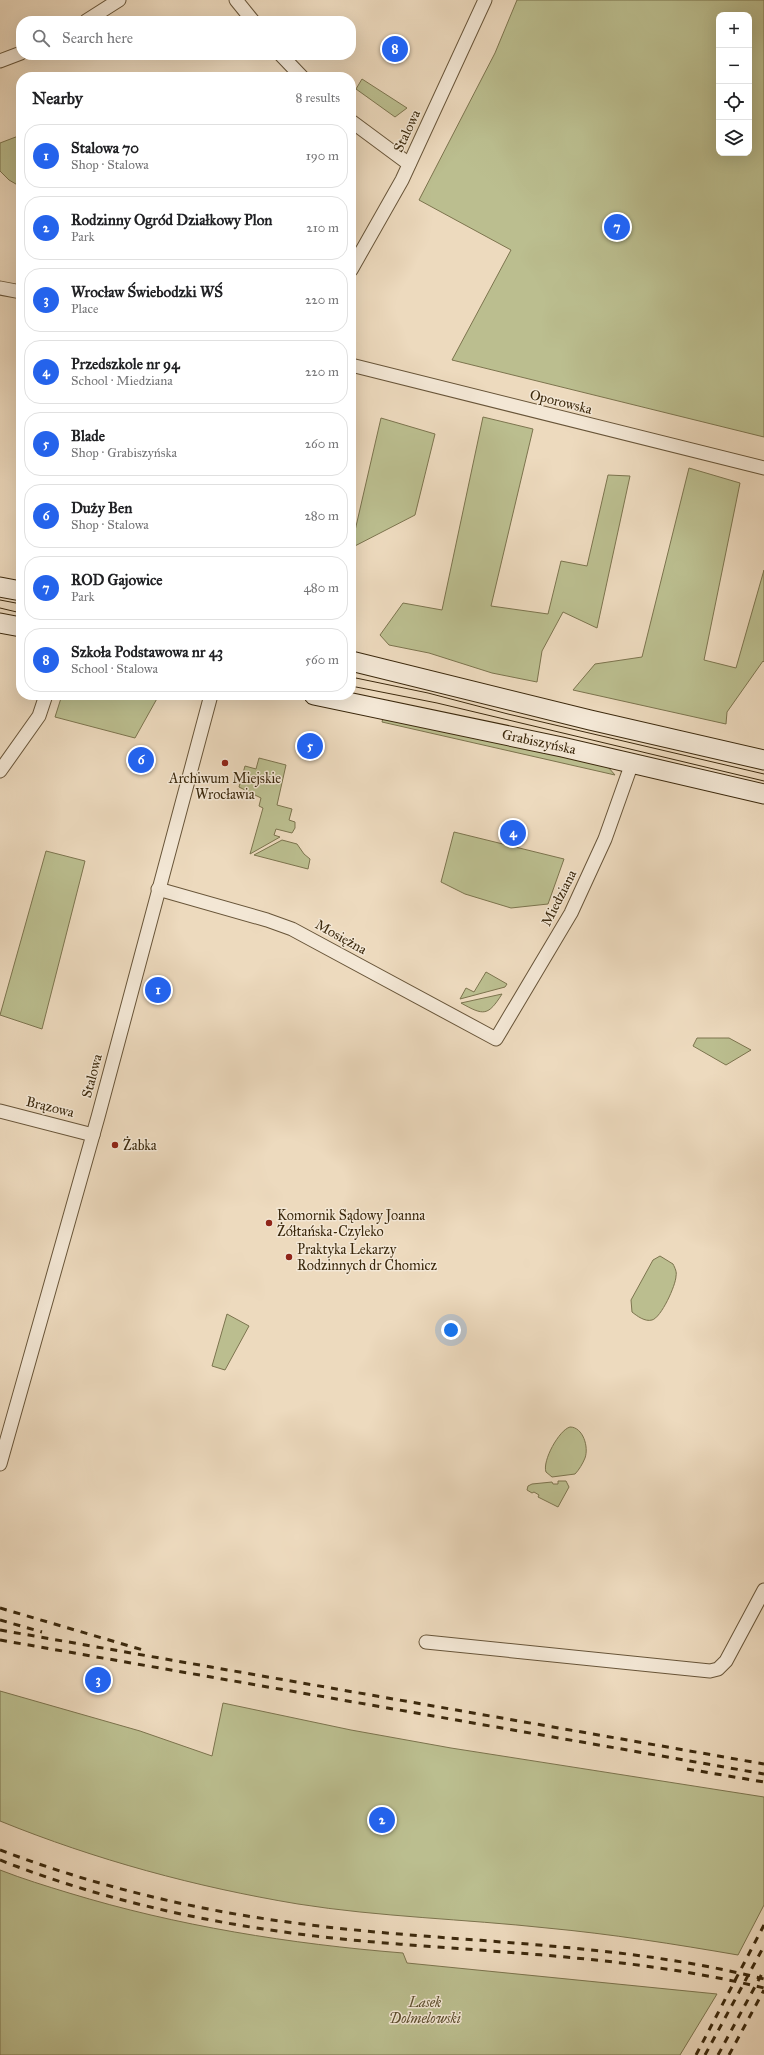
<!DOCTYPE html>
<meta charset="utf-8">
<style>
body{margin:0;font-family:"IM FELL Great Primer",serif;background:#f6f6f6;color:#202124}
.controls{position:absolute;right:12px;top:12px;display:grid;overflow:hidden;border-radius:8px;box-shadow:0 4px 16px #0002}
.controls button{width:36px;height:36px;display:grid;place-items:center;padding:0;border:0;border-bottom:1px solid #e0e0e0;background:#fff;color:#202124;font:20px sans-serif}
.you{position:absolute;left:451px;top:1330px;width:14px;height:14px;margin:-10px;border:3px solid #fff;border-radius:50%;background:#1a73e8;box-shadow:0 0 0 6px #1a73e833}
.badge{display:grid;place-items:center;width:26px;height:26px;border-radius:50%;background:#2563eb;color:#fff;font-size:13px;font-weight:700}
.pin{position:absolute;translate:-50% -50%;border:2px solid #fff;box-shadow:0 1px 4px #0006}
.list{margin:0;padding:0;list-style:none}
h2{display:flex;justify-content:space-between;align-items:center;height:52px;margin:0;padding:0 16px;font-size:17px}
h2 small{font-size:13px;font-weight:400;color:#757577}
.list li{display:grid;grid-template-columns:26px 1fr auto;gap:12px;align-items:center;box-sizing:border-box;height:64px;margin:0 8px 8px;padding:0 8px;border:1px solid #e0e0e0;border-radius:16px}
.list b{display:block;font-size:15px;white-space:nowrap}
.list p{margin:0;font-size:13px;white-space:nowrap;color:#757577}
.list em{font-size:13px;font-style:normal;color:#757577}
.icon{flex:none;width:22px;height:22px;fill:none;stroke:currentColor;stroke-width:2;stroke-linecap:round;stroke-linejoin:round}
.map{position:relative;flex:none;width:764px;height:2055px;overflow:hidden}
.search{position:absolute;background:#fff;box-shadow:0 4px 16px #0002;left:16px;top:16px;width:340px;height:44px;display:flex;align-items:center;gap:10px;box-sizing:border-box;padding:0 14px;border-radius:16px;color:#757577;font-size:15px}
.panel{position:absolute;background:#fff;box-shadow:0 4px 16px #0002;left:16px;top:72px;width:340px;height:628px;border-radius:16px}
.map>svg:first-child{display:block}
.green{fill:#bbbe8f;stroke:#7c744e;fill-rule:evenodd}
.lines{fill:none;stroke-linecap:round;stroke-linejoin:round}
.minor-casing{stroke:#685539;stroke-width:15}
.secondary-casing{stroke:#3c290d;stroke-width:21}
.minor{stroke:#f3e7d5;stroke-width:13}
.secondary{stroke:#f3e7d5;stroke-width:19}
.tram{stroke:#3c290d;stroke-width:1}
.rail{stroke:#3c290d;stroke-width:3;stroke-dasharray:7 7;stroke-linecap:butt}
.poi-dot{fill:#8f2418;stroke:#f3e7d5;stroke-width:1.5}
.labels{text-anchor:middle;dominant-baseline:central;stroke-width:3;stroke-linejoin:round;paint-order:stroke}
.street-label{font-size:14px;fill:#3c290d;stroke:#f3e7d5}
.poi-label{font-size:14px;fill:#3c290d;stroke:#f3e7d5;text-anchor:start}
.park-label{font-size:14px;font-style:italic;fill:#5c4e2e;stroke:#f3e7d5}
</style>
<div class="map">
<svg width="764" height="2055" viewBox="0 0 764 2055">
<rect width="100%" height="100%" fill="#eddabe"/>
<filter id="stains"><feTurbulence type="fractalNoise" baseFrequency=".005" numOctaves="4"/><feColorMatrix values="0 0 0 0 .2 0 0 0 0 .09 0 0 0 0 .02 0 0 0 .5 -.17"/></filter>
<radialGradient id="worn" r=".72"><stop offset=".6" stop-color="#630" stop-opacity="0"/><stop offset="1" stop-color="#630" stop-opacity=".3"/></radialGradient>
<g class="green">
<path d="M517,0H764V437L452,360L511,250L419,200L495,53ZM719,15H749V153H719Z"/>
<path d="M362,79L407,108L395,117L356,89Z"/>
<path d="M21,135V187L9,180L0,171V143Z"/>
<path d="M483,417L533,429L491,606L548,614L561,561L587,566L608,475L630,476L597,628L563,612L542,651L537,682L492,673L429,653L389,645L380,635L403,603L442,610Z"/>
<path d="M381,418L435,434L415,515L351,548Z"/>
<path d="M689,468L740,483L704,660L736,668L764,570V662L763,661L727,712L726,724L573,690L595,664L642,657Z"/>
<path d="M62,695H159L135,738L55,717Z"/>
<path d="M383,718L472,736L608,767L615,775L382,722Z"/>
<path d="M259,758L286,765L277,805L292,809L289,820L295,822V828L292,833L276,829L274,835L280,837L250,854L263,808L259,806L261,798L239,787L245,766L256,769Z"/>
<path d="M454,832L564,859L548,904L511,908L465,894L441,882Z"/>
<path d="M282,840L297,844L304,854L310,859L308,869L254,855Z"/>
<path d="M46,851L85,861L42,1029L0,1015Z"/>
<path d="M486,972L507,984L505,987L460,999L466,988L474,992Z"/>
<path d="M502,994C488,1016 484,1016 461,1003Z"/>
<path d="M697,1038H729L751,1050L726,1065L693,1046Z"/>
<path d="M660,1256L673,1264C675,1268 677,1272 676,1276C676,1285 661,1318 652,1320C645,1322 637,1316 632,1312L631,1300L653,1260Z"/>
<path d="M227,1314L249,1326L225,1370L212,1366Z"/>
<path d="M570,1427C583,1427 589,1447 585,1458C583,1463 579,1470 575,1474L552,1477L546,1472C542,1461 559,1430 570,1427Z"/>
<path d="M558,1481H566L569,1487L558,1507L538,1497L539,1495L534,1492L532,1493L527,1490L528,1486L532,1484L552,1482L553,1484H558Z"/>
<path d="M0,1691L140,1731L212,1756L223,1703L351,1730L451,1748L764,1797V1905L738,1955C674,1944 611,1934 547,1928C464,1919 380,1917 298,1904C196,1887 96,1860 0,1821Z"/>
<path d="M0,1870C23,1879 46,1886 69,1893C177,1926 291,1944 403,1953L407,1963L717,1994L680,2055H0Z"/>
</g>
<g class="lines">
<defs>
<g id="minor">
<path d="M236,0L253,21"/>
<path d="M86,21L119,0"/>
<path d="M281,55L302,77"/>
<path d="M0,61L21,53"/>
<path d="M351,121L409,164"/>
<path d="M351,270L402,180L485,0"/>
<path d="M0,288L21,292"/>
<path d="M351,365L764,468"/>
<path d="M0,771L39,716L46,695"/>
<path d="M158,889L267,920L292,929L496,1039L571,913L605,839L632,763"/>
<path d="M0,1111L93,1135"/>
<path d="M0,1464L98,1117L211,695"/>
<path d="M426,1642L710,1671L718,1669L726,1661L764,1590"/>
</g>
<g id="secondary">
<path d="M0,587L21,591"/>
<path d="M0,623L21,627"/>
<path d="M351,661L590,720L764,760"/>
<path d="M314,695L562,747L764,794"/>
</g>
</defs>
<use href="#minor" class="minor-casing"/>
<use href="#secondary" class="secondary-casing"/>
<use href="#minor" class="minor"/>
<use href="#secondary" class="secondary"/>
<g class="tram">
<path d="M0,600L21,604"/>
<path d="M0,608L21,613"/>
<path d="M351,677L428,693L508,714L764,774"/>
<path d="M351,686L437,703L764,781"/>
</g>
<g class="rail">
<path d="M0,1608L143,1650"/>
<path d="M0,1620L42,1632"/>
<path d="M0,1630L764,1764"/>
<path d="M0,1640L764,1774"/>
<path d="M687,1769L764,1782"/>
<path d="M0,1850C95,1886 194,1910 295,1923C451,1944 610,1940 764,1979"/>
<path d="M0,1860C109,1903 225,1927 342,1939C483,1953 625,1954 764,1988"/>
<path d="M696,2055L764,1925"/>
<path d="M705,2055L764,1946"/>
<path d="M718,2055L764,1970"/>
<path d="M729,2055L764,1990"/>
</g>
</g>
<g class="poi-dot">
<circle cx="225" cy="763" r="4"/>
<circle cx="115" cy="1145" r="4"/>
<circle cx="269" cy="1223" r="4"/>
<circle cx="289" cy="1257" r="4"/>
</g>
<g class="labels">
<g class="street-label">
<text transform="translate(407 131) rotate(-65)">Stalowa</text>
<text transform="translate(561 402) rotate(14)">Oporowska</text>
<text transform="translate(539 742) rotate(12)">Grabiszyńska</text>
<text transform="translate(559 898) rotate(-63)">Miedziana</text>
<text transform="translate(341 937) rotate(29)">Mosiężna</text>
<text transform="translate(92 1076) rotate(-75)">Stalowa</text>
<text transform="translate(50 1107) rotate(14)">Brązowa</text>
</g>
<g class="poi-label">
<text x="225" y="778" text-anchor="middle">Archiwum Miejskie<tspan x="225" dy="16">Wrocławia</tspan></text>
<text x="123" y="1145">Żabka</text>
<text x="277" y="1215">Komornik Sądowy Joanna<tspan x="277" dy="16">Żółtańska-Czyleko</tspan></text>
<text x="297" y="1249">Praktyka Lekarzy<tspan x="297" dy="16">Rodzinnych dr Chomicz</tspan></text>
</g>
<g class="park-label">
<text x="425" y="2002">Lasek<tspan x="425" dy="16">Dolmelowski</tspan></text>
</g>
</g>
<rect width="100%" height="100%" filter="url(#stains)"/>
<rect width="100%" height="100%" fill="url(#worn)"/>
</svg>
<div class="controls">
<button>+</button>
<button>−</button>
<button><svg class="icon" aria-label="locate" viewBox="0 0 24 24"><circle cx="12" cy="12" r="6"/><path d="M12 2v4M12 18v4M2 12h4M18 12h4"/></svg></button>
<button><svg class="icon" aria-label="layers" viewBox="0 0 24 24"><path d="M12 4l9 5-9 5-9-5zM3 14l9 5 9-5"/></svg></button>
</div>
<div class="you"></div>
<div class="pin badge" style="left:158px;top:990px">1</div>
<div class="pin badge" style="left:382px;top:1820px">2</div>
<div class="pin badge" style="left:98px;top:1680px">3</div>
<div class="pin badge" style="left:513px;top:833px">4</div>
<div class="pin badge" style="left:310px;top:746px">5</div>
<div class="pin badge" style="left:141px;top:760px">6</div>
<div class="pin badge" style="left:617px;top:227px">7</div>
<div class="pin badge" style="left:395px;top:49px">8</div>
<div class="search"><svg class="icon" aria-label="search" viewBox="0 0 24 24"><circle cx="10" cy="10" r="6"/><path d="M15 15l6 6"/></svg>Search here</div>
<section class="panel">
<h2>Nearby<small>8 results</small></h2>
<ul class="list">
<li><span class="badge">1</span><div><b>Stalowa 70</b><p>Shop · Stalowa</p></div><em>190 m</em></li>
<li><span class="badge">2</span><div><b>Rodzinny Ogród Działkowy Plon</b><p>Park</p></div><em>210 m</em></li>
<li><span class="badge">3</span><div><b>Wrocław Świebodzki WŚ</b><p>Place</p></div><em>220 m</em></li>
<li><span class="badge">4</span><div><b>Przedszkole nr 94</b><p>School · Miedziana</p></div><em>220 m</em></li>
<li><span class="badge">5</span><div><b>Blade</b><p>Shop · Grabiszyńska</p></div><em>260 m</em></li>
<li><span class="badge">6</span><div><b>Duży Ben</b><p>Shop · Stalowa</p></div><em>280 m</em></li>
<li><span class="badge">7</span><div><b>ROD Gajowice</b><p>Park</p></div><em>480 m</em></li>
<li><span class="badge">8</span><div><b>Szkoła Podstawowa nr 43</b><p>School · Stalowa</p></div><em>560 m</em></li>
</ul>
</section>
</div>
